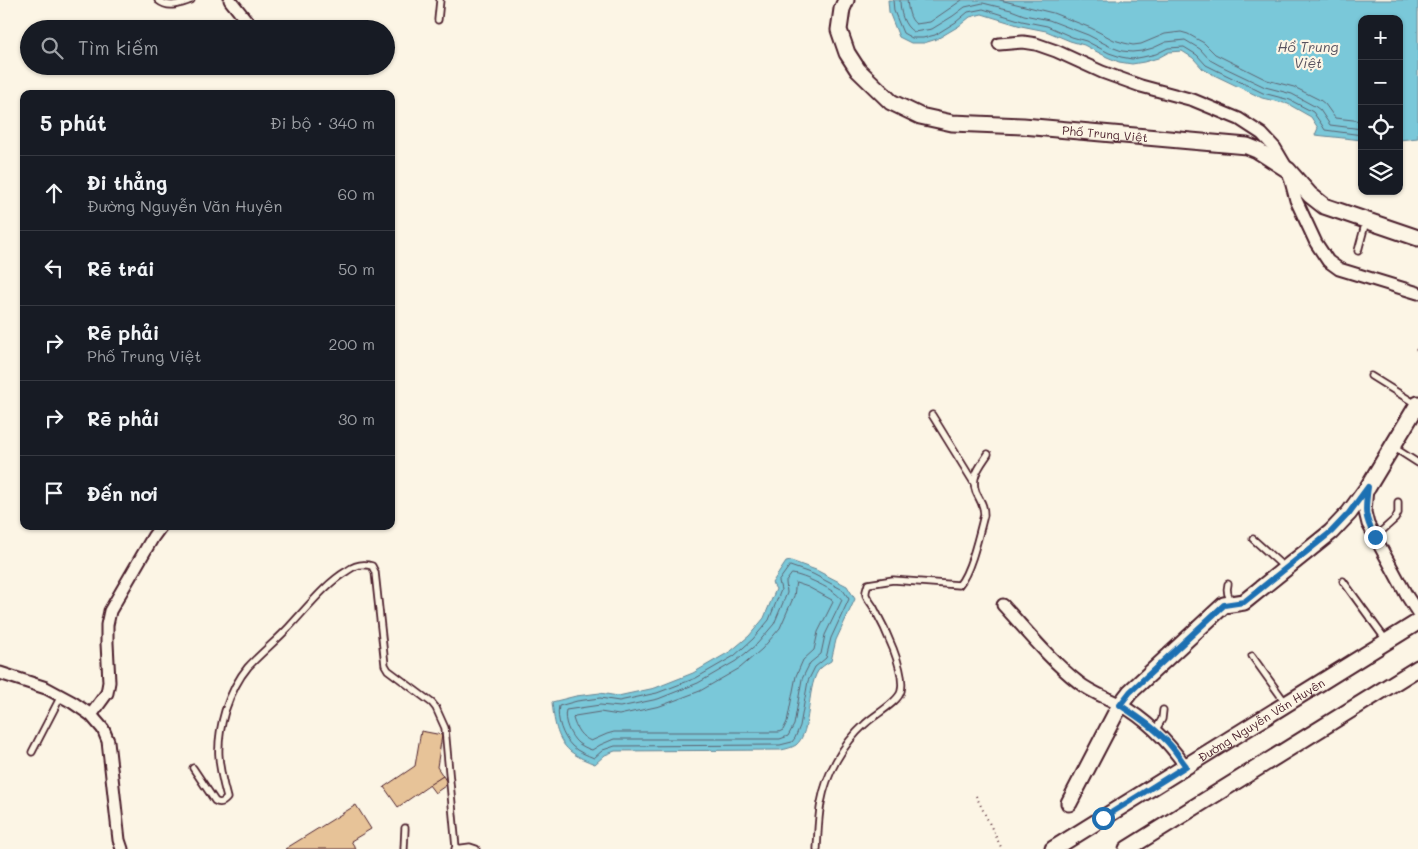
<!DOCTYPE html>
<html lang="vi">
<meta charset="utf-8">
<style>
body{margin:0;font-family:Mali,sans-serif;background:#242831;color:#f1f3f6}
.controls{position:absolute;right:15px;top:15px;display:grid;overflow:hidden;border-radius:10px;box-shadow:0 1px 4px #0004}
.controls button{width:45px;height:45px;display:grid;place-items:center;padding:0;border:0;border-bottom:1px solid #363941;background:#171b24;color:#f1f3f6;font:25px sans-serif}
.stop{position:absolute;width:15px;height:15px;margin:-11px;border:4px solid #1f6fb2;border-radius:50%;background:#fff}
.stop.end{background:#1f6fb2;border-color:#fff;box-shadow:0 1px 5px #0008}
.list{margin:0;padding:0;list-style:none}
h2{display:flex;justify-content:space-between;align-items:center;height:65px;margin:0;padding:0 20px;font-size:21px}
h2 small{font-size:16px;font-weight:400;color:#9ea1a6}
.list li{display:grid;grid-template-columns:32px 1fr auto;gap:15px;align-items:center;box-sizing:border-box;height:75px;padding:0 20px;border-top:1px solid #363941}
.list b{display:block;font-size:19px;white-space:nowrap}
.list p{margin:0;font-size:16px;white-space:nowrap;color:#9ea1a6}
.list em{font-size:16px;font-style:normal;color:#9ea1a6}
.icon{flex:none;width:28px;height:28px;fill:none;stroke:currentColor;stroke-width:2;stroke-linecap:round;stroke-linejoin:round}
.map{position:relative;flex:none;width:1418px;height:849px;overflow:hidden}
.search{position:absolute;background:#171b24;box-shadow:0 1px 4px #0004;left:20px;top:20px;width:375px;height:55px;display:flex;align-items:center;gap:12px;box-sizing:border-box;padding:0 18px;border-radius:28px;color:#9ea1a6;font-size:19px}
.panel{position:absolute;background:#171b24;box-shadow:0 1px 4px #0004;left:20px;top:90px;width:375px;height:440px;border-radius:10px}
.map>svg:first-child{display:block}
.water{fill:#7ac8d9;stroke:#678493}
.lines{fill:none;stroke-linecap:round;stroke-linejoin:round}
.shore{stroke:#5d6371;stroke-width:1}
.building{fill:#e7c398;stroke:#4a1f2b}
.service-casing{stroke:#4a1f2b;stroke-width:9}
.minor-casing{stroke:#4a1f2b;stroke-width:15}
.tertiary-casing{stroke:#4a1f2b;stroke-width:19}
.path{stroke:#4a1f2b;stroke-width:2;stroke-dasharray:1 4;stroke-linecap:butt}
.service{stroke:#fcf5e5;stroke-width:5.5}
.minor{stroke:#fcf5e5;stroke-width:11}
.tertiary{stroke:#fcf5e5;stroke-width:15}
.route{stroke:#1f6fb2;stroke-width:6}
.labels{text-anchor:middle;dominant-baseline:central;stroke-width:4.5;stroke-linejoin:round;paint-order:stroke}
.street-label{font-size:12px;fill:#4a1f2b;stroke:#fcf5e5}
.water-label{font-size:14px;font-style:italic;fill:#58525f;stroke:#fcf5e5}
</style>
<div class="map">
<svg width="1418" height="849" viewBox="0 0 1418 849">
<rect width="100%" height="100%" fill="#fcf5e5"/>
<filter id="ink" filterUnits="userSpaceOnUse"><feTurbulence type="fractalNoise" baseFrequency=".02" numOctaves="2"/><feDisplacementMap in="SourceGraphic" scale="10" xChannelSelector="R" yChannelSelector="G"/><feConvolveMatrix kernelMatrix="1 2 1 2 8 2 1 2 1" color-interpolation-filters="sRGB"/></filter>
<g filter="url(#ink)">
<g class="water">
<path d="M888,0H1418V138L1399,140V19H1362V140L1315,135L1318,128L1311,117L1288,104L1262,98L1214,75L1203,69L1193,58L1182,51L1169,52L1158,58L1144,62L1132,64L1119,62L1107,57L1084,45L1070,41L1046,31L1021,26L982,14L970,17L959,26L937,39L924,43H911L899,37L889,12Z"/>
<path d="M791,561L816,570L847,586L855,599L836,640L831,661C826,664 821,667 818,671C806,690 812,732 796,745C791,748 786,749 781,750L615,751L605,755L595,764C587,761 577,757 570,751C556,739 554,719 552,702L576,696L600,693L618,696L655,688L693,673L731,651L749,636L764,618L776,589L772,583L786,562Z"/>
</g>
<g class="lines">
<g class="shore">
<path d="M893,0L894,11L903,33L912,38H923L935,35L956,22L968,12L983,9L1022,21L1047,26L1072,37L1086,41L1109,53L1121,57L1132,59L1143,57L1156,54L1168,48L1184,47L1197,55L1206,65L1216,70L1263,93L1290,100L1313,112L1322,125L1325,130L1362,135"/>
<path d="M900,0C900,11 903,26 914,32L932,29L953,16L965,7L983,3L1011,10L1024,15L1049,20L1088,35L1111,47L1122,51L1132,52L1142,51L1153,48L1166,42L1185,40L1200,49L1210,60L1219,65L1265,87L1292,94L1316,107L1320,110L1330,125L1362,129"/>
<path d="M907,0C908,8 909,19 916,24L930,22L962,0"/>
<path d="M1000,0L1053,13L1091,28L1114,40L1124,43L1133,45L1141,44L1165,34L1181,32L1188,34L1204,43L1215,54L1267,80L1294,87L1320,100L1325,104L1335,118L1362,121"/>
<path d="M790,566L813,574L843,590L849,599L831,638L826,658L815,667L808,681L800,726L795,738L792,742L780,745L615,746L603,750L594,758C587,755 578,752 572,746C563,737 556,719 559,706L577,701L600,698L619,701L657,693L696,678L734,656L753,639L769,620L781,590L779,581Z"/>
<path d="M792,574C803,575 836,590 842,600L825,635L821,654L810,663L802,679L794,725L788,736L780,739H614L600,745L592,750C588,749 582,746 578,743C570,736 563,720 566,710L600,705L620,707L658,699L698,683L736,661L757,644L774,624L787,593L786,582Z"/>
<path d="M796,583L808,587L832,600L833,602L818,632L814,650L803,660L796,676L787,722L783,730L779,732H614L607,734L591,741C581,737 576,729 573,718L575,716L600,712L619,715L660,706L700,691L740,668L762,649L780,628L794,596Z"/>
</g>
</g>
<g class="building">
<path d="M421,731L442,735L437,767L443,776L398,807L384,787L415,766Z"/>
<path d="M443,776L448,784L435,793L429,785Z"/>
<path d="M356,805L371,829L351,841L356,849H285Z"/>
</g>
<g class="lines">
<defs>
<g id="service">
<path d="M158,0C169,9 179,4 191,0"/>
<path d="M438,20L440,0"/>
<path d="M1358,251L1366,221"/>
<path d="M1371,376L1416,404"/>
<path d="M932,415L974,483"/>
<path d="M1393,447L1418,463"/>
<path d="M1375,537L1395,519L1398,513V502"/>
<path d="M1253,539L1285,568"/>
<path d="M1343,581L1386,640"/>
<path d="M1228,584C1226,592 1228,595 1232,602"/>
<path d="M1252,656L1285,702"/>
<path d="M1155,731L1162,719L1163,710"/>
<path d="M32,752L61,696"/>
<path d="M193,768L215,801C220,804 223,803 227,798C218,765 215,745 225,711C230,696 237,680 248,667C261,653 276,641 289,627C306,609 326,583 347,571C355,565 362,563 372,566L375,572L385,665L388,670L432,703L436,708L445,728L456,848"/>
<path d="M404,849L405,828"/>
<path d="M455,849L470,847L476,849"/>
<path d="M817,849C818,834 818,818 821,803C826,774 843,744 865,724C874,715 899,702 901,691C906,671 884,626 874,608C872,604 868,600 866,595C865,591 867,589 868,584L893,580L959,585C971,571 979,534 984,515C984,504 980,501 976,492C970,477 981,465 988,454"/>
</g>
<g id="minor">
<path d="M230,0L253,29"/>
<path d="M999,44L1023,42L1036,44L1056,51L1102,72L1141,86L1193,100L1239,119L1262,134L1275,148L1288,170L1296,200L1316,243L1328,261L1339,269L1418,293"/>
<path d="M1367,488L1365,512L1368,524L1407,596L1418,613"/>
<path d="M1003,605C1027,631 1050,660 1078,682C1090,692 1105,697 1119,704C1146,719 1168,741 1186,767"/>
<path d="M0,673L46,688L72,702L91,715L103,729L108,741L119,840L122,849"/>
<path d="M91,715L107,693L109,682L107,643V625L110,611L153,537L161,526"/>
</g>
<g id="tertiary">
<path id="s1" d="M846,0L842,9L839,30L847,53L858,70L891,102L920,116L952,123L1023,126L1247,146L1257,150L1288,170L1310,195L1324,206L1418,238"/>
<path d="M1069,803L1120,705L1130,692L1224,605L1244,602L1249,598L1331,532L1349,513L1368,487L1418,404"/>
<path id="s2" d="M1053,849L1418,622"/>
<path d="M1127,849L1418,668"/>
</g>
</defs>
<use href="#service" class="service-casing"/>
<use href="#minor" class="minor-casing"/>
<use href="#tertiary" class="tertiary-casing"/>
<g class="path">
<path d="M1416,349L1418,351"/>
<path d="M976,796L1002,849"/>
</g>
<use href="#service" class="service"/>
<use href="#minor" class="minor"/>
<use href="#tertiary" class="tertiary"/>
</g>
</g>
<g class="lines" filter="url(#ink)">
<path class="route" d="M1103,818L1186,766C1181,760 1177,753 1172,747C1158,730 1138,717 1120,705L1130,692L1224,605L1244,602L1249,598L1331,532L1349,513L1368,487C1365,510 1364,517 1375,537"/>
</g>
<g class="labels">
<g class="street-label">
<text stroke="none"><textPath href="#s1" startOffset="340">Phố Trung Việt</textPath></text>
<text stroke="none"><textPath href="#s2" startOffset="245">Đường Nguyễn Văn Huyên</textPath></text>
</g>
<g class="water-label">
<text x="1308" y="46">Hồ Trung<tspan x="1308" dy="16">Việt</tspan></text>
</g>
</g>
</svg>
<div class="controls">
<button>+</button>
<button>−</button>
<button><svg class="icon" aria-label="locate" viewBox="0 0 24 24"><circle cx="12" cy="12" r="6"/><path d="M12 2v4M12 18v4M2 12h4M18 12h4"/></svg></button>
<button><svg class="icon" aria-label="layers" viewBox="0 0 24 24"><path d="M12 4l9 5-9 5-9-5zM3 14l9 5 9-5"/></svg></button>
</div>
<div class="stop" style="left:1103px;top:818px"></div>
<div class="stop end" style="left:1375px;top:537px"></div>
<div class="search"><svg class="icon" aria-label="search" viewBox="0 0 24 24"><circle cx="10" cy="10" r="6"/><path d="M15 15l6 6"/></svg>Tìm kiếm</div>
<section class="panel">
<h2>5 phút<small>Đi bộ · 340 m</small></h2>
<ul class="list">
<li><svg class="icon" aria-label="ahead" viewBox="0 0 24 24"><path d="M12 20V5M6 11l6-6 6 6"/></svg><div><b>Đi thẳng</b><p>Đường Nguyễn Văn Huyên</p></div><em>60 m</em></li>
<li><svg class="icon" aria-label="left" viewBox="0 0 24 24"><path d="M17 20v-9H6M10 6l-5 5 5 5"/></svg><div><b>Rẽ trái</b></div><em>50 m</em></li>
<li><svg class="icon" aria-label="right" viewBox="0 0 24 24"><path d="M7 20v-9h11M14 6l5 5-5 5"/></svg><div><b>Rẽ phải</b><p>Phố Trung Việt</p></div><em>200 m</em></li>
<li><svg class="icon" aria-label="right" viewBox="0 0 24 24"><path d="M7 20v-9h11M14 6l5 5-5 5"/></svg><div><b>Rẽ phải</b></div><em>30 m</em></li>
<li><svg class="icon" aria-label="arrive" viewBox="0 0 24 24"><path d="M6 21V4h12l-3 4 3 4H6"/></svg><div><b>Đến nơi</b></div></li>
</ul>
</section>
</div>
